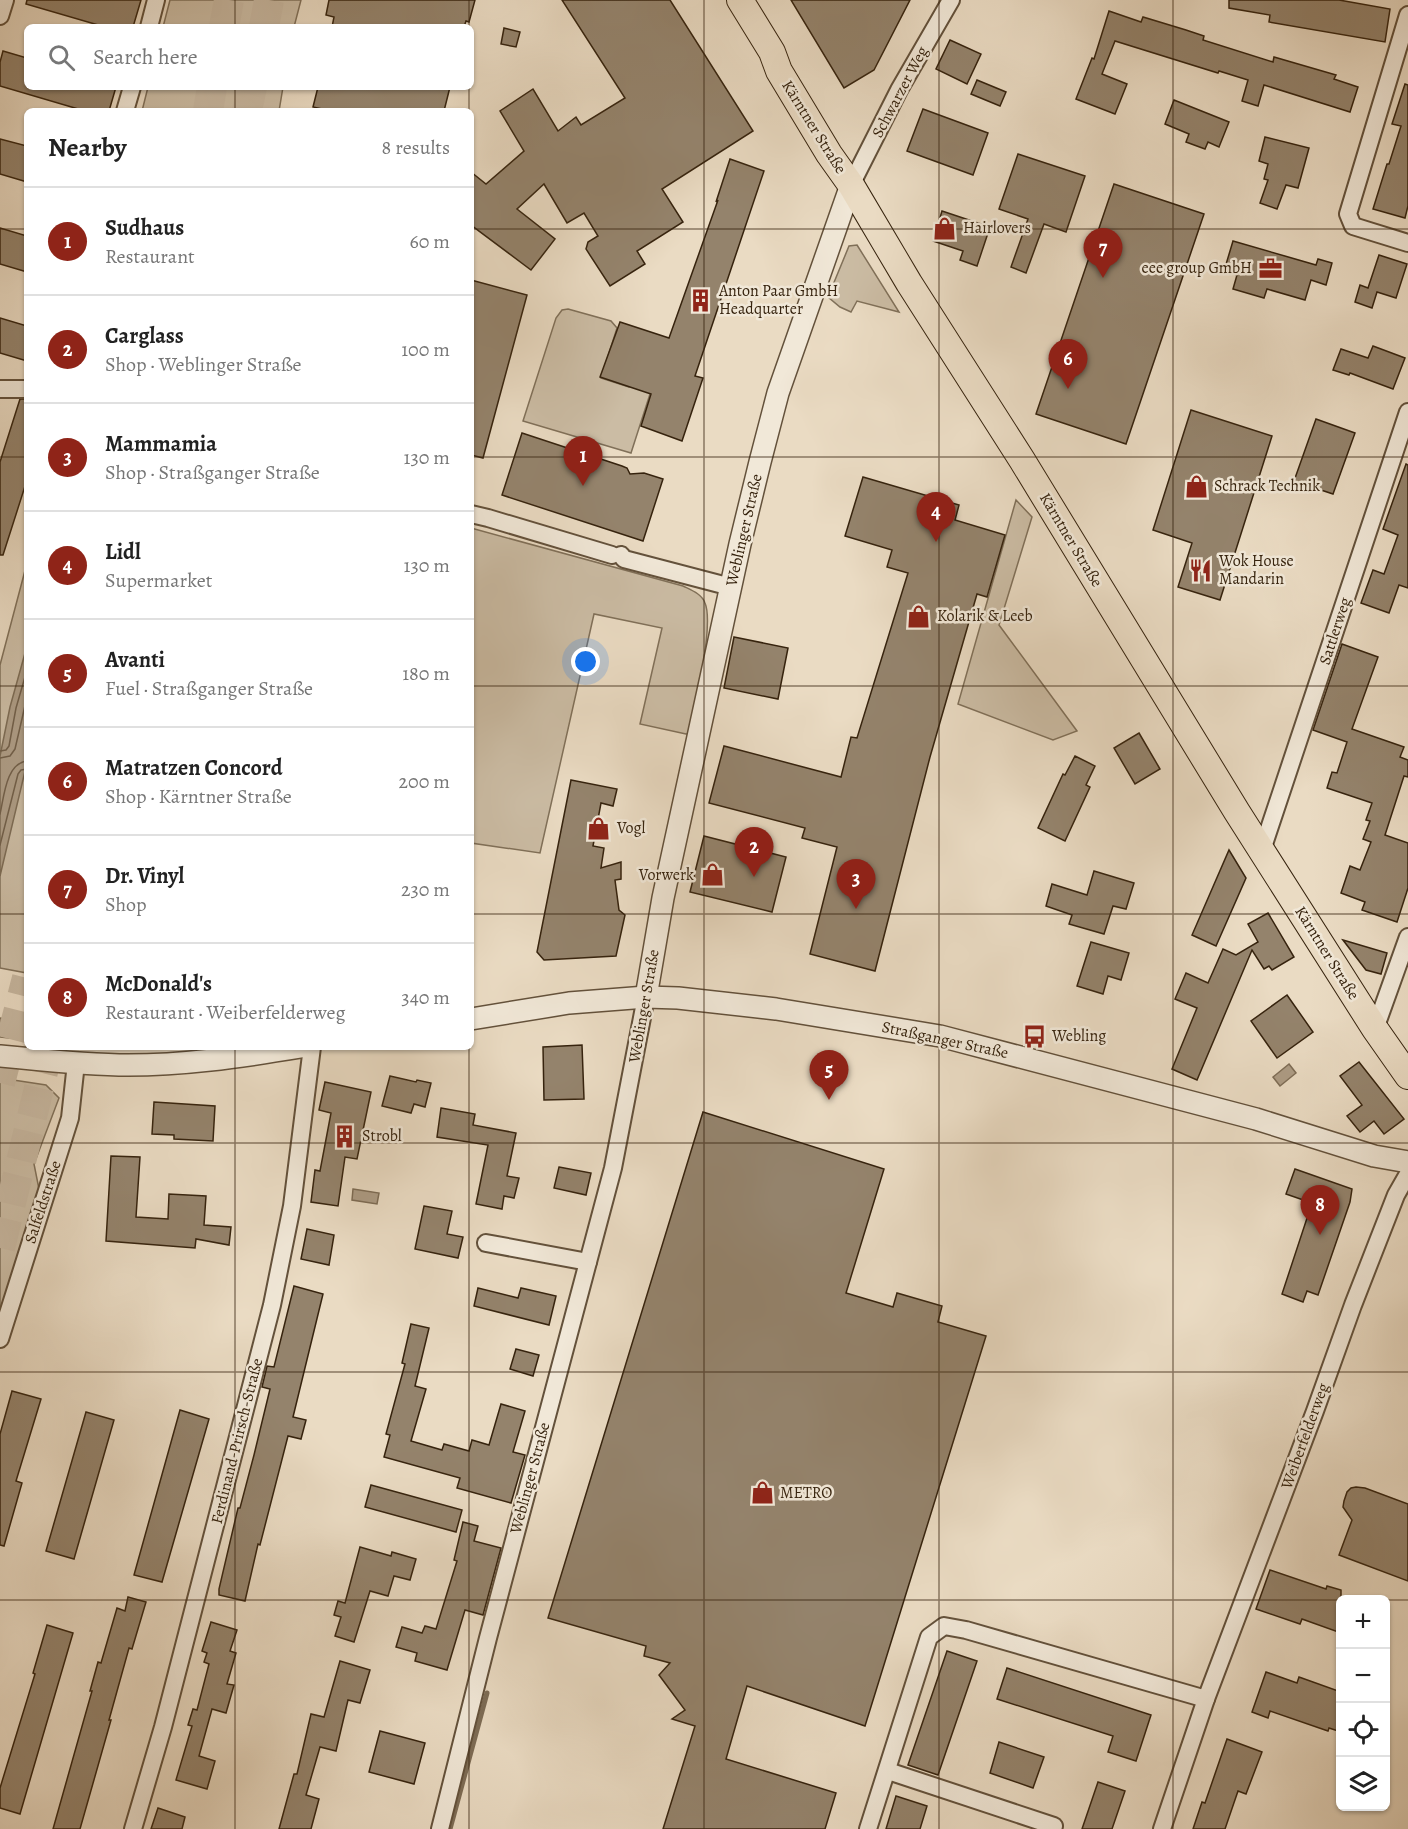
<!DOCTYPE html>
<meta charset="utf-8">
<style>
body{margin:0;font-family:Alegreya,serif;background:#f6f6f6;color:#222}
.controls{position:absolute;right:18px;bottom:18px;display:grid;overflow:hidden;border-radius:9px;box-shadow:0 2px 4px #0004}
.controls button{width:54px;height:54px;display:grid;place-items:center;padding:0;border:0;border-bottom:2px solid #e0e0e0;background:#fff;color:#222;font:30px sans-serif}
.you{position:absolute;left:586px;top:662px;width:21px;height:21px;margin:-15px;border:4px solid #fff;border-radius:50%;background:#1a73e8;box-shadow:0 0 0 9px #1a73e833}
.badge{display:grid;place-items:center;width:39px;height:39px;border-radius:50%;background:#8f2418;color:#fff;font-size:20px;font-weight:700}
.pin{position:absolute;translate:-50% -50px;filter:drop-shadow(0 2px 3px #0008)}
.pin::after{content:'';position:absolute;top:32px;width:21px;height:18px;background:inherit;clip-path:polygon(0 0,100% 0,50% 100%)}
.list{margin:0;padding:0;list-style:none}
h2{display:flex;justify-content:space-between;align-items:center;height:78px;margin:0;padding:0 24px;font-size:26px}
h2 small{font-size:20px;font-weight:400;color:#767676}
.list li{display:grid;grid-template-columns:39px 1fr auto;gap:18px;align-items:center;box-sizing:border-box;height:108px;padding:0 24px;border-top:2px solid #e0e0e0}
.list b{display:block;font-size:22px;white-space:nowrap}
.list p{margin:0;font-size:20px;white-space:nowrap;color:#767676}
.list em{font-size:20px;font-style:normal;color:#767676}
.icon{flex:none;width:33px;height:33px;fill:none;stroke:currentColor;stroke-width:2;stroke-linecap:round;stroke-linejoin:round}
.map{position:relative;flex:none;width:1408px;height:1829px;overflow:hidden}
.search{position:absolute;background:#fff;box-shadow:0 2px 4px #0004;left:24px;top:24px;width:450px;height:66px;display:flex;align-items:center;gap:15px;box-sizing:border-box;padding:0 21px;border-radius:9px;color:#767676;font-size:22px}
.panel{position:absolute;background:#fff;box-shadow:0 2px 4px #0004;left:24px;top:108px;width:450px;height:942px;border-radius:9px}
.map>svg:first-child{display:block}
.green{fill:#cbbca4;stroke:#807059;stroke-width:1.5}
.water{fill:#ad9c85;stroke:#7d6c55;stroke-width:1.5}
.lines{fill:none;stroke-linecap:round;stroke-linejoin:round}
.shore{stroke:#72604a;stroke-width:1.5}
.stream{stroke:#7d6c55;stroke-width:5}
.building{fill:#94836c;stroke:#36230e;stroke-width:1.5}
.motorway-tunnel{stroke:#c6b69f;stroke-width:30;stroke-dasharray:30 15;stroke-linecap:butt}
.minor-casing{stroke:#63513b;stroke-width:20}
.tertiary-casing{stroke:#63513b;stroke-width:24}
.primary-casing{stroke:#36230e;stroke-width:28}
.minor{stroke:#f1e8d8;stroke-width:16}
.tertiary{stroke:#f1e8d8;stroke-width:21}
.primary{stroke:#eadbc3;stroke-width:26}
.grid{fill:none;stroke:#36230e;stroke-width:1.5;stroke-opacity:0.55}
.labels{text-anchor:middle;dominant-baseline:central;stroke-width:5;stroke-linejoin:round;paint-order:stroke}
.street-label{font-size:16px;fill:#36230e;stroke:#f1e8d8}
.poi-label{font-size:16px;fill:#36230e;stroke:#f1e8d8;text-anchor:start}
</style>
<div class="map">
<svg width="1408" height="1829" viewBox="0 0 1408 1829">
<rect width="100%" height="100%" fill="#eadbc3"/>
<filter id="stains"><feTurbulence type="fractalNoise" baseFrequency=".00333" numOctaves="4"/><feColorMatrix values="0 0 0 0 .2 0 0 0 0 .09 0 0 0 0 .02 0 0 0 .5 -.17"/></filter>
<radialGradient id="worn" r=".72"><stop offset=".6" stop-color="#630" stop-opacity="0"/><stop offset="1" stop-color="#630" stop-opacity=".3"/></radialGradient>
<g class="green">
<path d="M170,0H301L294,27H163Z"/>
<path d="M148,87H283L279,111H142Z"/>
<path d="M857,245L899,312L857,301L851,312L840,307L828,297L849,246Z"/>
<path d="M568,309L611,321L617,328L601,378L629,387L639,360L659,366L631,453L523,421L556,318L562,310Z"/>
<path d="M1016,500L1032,517L999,625L1077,731L1053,740L958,704Z"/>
<path d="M471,528L683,586C691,590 702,594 705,603C714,624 695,708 689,734H686L640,724L662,628L594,614L540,853L471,843Z"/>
<path d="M27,563V973L0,968V665Z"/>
<path d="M0,1018L27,1023V1040L0,1037Z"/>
<path d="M0,1078L46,1085L59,1098L34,1164L39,1189L0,1319Z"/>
</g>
<g class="water">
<path d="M27,646V763L0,876V756L10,707Z"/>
<path d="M1289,1064L1296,1073L1280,1086L1273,1077Z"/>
<path d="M353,1189L379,1193L377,1204L352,1200Z"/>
</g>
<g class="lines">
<g class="shore">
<path d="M0,751L6,750L9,746L16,708L27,670"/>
<path d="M0,758L10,756L15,749L27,697"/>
<path d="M0,814C4,797 6,763 27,761"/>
<path d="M0,845L18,774L21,770L27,769"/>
</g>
<path class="stream" d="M450,1829L487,1693"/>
</g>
<g class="building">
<path d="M27,0H141L133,27H105L26,4Z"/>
<path d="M329,0H475L469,22L466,21L464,27H332L334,17L326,15Z"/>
<path d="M562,0H670L753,131L662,189L683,222L637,251L645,264L610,286L586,249L588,242L598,236L584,213L567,223L544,184L517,209L555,239L531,270L471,225V172L486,184L524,151L500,111L533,89L558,131L576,117L581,125L625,98Z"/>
<path d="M791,0H910L874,70L844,88Z"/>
<path d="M1229,0H1339L1390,9L1385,42L1269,22L1270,15L1229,8Z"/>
<path d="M1109,11L1141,22L1143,17L1186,30L1204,36L1203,40L1273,62L1274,57L1336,75L1334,79L1358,87L1350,112L1264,85L1258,106L1242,101L1248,80L1219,71L1218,73L1115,41L1102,74L1127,84L1115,114L1076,99L1092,58L1094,59Z"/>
<path d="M504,28L520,32L516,47L501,44Z"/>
<path d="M950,40L981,54L967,84L936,69Z"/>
<path d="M3,51L27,58V87H116L109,111H85L0,86V62Z"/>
<path d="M977,80L1006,92L1000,106L971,94Z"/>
<path d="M1405,84L1408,85V206L1405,218L1373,209L1387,164H1389L1401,126L1392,124Z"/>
<path d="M318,87H450L444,111H331L313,107Z"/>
<path d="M1174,100L1229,122L1219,147L1208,142L1205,149L1186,142L1189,134L1165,124Z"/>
<path d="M923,109L988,133L973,175L907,151Z"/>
<path d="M1265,137L1309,148L1298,188L1286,185L1277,209L1260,203L1268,180L1264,179L1268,164L1259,161Z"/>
<path d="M0,139L27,146V182L0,174Z"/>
<path d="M1018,154L1085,176L1066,232L1044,224L1026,273L1011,267L1028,219L999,209Z"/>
<path d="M730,159L764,171L695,376L703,378L682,441L641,426L651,394L600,377L620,322L669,338L718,200L716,202Z"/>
<path d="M1114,184L1204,214L1126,444L1036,414Z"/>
<path d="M942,211L990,227L977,266L960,260L963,251L933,241Z"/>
<path d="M0,228L27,236V272L0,264Z"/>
<path d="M1233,241L1316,265L1318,259L1332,263L1326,285L1311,280L1305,300L1267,289L1264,298L1233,289L1237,275L1224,271Z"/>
<path d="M1379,255L1407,264L1396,298L1377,292L1372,308L1355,302L1360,285L1368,288Z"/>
<path d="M471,280L527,295L483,458L471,455Z"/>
<path d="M0,318L27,326V361L0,353Z"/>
<path d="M1373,346L1405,358L1393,389L1350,373L1349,375L1333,370L1341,349L1368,358Z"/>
<path d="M20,399H27V480L3,555H0V462Z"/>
<path d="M1191,410L1272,436L1220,600L1178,587L1192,543L1153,530Z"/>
<path d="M1316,419L1355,433L1333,494L1294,481Z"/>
<path d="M522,433L622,466L627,468L630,474L644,473L663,479L643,541L502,495Z"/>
<path d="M1406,464L1408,465V588L1399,585L1389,613L1361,603L1373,570L1384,574L1398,535L1383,529Z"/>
<path d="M863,477L959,505L955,520L1005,535L987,597L977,594L930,757L875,971L810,954L837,847L802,838L805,828L709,803L724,746L841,777L851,737L857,738L908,573L887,567L892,550L845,536Z"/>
<path d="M734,637L788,648L778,699L724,688Z"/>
<path d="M1342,644L1378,657L1352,729L1404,747L1400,757L1408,760V777L1404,776L1385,835L1408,843V888L1397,922L1362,910L1365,902L1341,893L1350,866L1360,870L1371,842L1363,839L1370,821L1366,820L1372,803L1327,788L1332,772L1337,773L1347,742L1313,730Z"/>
<path d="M1139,733L1160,769L1135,784L1114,748Z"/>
<path d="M1075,756L1095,766L1086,785L1090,787L1065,841L1038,828L1063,774L1065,775Z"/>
<path d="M571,780L617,789L613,806L601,803L593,846L604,848L601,868L621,862V879L615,880L619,910L625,915L616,956L544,960L537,952Z"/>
<path d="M704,836L786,857L772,912L690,892Z"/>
<path d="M1229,850L1246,878L1216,946L1192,935Z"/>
<path d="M1094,871L1134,883L1126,909L1113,906L1104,934L1069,924L1072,915L1046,906L1052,884L1087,895Z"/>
<path d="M1268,913L1294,957L1272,970L1269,966L1264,969L1252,950L1197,1080L1172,1069L1197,1008L1175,999L1186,973L1208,983L1223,949L1236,955L1258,942L1248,924Z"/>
<path d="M1343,940L1387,953L1381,974L1366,970Z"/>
<path d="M1091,942L1129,953L1121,980L1108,976L1103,994L1077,986Z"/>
<path d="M1287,995L1313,1032L1277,1058L1251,1021Z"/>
<path d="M582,1045L584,1099L544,1100L543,1047Z"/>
<path d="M1359,1062L1404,1119L1384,1134L1374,1121L1360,1132L1347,1116L1362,1105L1340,1076Z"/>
<path d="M390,1076L416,1082L417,1080L431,1083L425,1107L414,1104L411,1113L382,1106Z"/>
<path d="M325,1082L371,1092L357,1159L345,1157L338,1206L311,1202L315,1170L320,1171L331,1113L319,1110Z"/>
<path d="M154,1102L215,1106L213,1141L174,1139V1135L152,1134Z"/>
<path d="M441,1108L475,1114L473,1125L516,1133L507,1176L519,1178L514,1198L504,1196L502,1209L476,1204L488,1145L437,1137Z"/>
<path d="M703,1112L884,1169L846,1293L893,1307L897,1293L942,1306L938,1322L986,1336L865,1726L747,1686L726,1759L836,1793L825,1829H663L695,1726L672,1719L685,1710L659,1675L670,1663L644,1656L646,1646L548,1618Z"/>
<path d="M111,1156L140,1157L136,1217L168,1219L169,1194L206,1196L204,1225L231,1227L229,1245L196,1239L195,1248L106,1241Z"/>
<path d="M559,1167L591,1173L586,1195L554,1188Z"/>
<path d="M1295,1169L1352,1189L1350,1202L1318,1295L1307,1291L1303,1302L1282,1294L1312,1203L1286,1194Z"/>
<path d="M424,1206L452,1211L447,1234L463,1237L458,1258L415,1249Z"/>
<path d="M307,1229L334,1235L329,1265L301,1259Z"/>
<path d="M294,1286L323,1294L293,1417L306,1420L301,1439L288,1436L260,1545L258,1544L245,1601L219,1595V1589L238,1508H240L254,1455L270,1389L262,1387L267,1366L274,1367Z"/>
<path d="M478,1288L518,1298L521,1288L556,1296L549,1325L474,1306Z"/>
<path d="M411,1324L429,1328L415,1386L426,1389L411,1441L442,1450L444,1444L469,1451L472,1440L489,1445L501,1404L525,1411L513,1452L525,1455L511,1503L457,1488L460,1478L384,1457L390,1435L386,1434L405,1364L402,1363Z"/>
<path d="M516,1349L539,1355L533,1376L510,1369Z"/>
<path d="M12,1391L41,1399L16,1481L22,1483L4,1546L0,1545V1434Z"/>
<path d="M180,1410L209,1419L162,1582L134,1575Z"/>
<path d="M86,1412L114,1420L74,1559L46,1551Z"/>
<path d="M371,1485L462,1510L456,1532L365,1507Z"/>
<path d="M1356,1487L1365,1488L1408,1504V1581L1339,1555L1352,1520L1343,1507L1344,1501L1347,1492L1351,1488Z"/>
<path d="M463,1522L478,1526L474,1541L501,1548L483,1615L465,1610L447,1670L415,1661L417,1653L396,1647L402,1627L422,1633L425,1626L436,1629L457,1561L454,1560Z"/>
<path d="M360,1547L391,1556L392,1552L416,1559L410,1580L394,1576L388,1596L370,1591L354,1642L335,1636L341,1617L334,1615L338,1601L345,1603Z"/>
<path d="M1270,1570L1326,1589L1327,1586L1341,1590V1633L1302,1619L1300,1624L1256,1609Z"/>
<path d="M128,1597L146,1602L132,1649L129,1648L109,1720H111L80,1829H53L92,1691H90L98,1662L101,1663L117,1608L125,1611Z"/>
<path d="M211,1622L237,1630L230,1651L236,1653L227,1684L234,1685L226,1713L212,1709L199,1756L215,1761L207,1789L176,1780L192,1726L188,1725L193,1709L197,1710L209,1664L204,1662L207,1653L202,1651Z"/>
<path d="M47,1625L73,1633L20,1814L0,1808V1788L35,1674L33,1673Z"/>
<path d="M947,1651L977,1661L938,1775L908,1765Z"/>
<path d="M340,1661L370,1670L360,1703L348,1700L336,1751L320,1747L306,1795L319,1799L311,1829H279L294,1774H297L311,1714L324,1717Z"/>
<path d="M1007,1668L1151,1715L1136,1761L1108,1752L1113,1736L997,1699Z"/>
<path d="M1266,1672L1297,1683L1299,1677L1341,1692V1732L1329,1728L1328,1731L1270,1711L1268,1718L1252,1712Z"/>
<path d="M380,1731L425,1743L414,1784L369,1772Z"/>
<path d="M1227,1739L1262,1752L1246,1794L1238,1791L1225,1829H1193L1202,1802L1205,1803Z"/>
<path d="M999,1742L1044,1757L1033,1788L990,1773Z"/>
<path d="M1098,1782L1125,1791L1112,1829H1082Z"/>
<path d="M896,1796L927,1806L920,1829H886Z"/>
<path d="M158,1808L185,1817L182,1829H151Z"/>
</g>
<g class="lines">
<g class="motorway-tunnel">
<path d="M224,27L229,0"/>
<path d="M264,27L269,0"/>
<path d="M208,111L212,87"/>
<path d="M247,111L252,87"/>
<path d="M0,1083L27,978"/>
<path d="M0,1248L49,1047"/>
</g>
<defs>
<g id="minor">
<path d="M1408,15L1348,214L1353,226L1408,243"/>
<path d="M0,16L5,0"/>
<path d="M149,27L156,0"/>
<path d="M125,111L132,87"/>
<path d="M851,185L899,90L951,0"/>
<path d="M0,389H27"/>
<path d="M471,514L488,518L612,555"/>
<path d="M621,555L624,559L731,587"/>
<path d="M1262,850L1408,412"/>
<path d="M1375,1029L1408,937"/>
<path d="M486,1243L588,1262"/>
<path d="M0,1339L70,1118L76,1063"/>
<path d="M888,1771L1054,1826"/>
<path d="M133,1829L163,1727L272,1305L292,1206L312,1047"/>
<path d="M440,1829L488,1638L613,1168L646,997"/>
<path d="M868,1829L929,1637L944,1626L966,1630L1206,1699"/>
<path d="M1162,1829L1206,1699L1315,1411L1353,1305L1396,1195L1408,1174"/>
</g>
<g id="tertiary">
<path d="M646,997L663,898L740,544L760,462L778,393L851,185"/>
<path d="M471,1019L569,1003L646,997L678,998L776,1009L940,1036L1256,1119L1374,1156L1408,1162"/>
<path d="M0,1056C39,1060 79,1064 119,1065C180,1066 240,1057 301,1047"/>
</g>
<path id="primary" d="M740,0L772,52L779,71L829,154L851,185L909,283L1022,460L1237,812L1375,1029L1408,1076"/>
</defs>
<use href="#minor" class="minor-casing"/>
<use href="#tertiary" class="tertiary-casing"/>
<use href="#primary" class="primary-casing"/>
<use href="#minor" class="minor"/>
<use href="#tertiary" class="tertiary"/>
<use href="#primary" class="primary"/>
</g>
<path class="grid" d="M235,0V27M469,0V27M704,0V1829M939,0V1829M1173,0V1829M235,87V111M469,87V111M0,229H27M471,229H1408M0,457H27M471,457H1408M0,686H27M471,686H1408M0,914H27M471,914H1408M235,1047V1829M469,1047V1829M0,1143H1408M0,1372H1408M0,1600H1340M1386,1600H1408"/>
<defs>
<symbol id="shop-bare" viewBox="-9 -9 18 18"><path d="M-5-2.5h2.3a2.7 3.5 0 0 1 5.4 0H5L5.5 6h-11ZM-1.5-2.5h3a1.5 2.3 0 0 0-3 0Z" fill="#8f2418" stroke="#f1e8d8" stroke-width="2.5" paint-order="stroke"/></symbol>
<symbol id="office-bare" viewBox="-9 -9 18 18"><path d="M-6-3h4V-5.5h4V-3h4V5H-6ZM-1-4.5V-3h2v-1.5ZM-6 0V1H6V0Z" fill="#8f2418" stroke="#f1e8d8" stroke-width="2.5" paint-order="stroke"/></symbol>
<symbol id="building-bare" viewBox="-9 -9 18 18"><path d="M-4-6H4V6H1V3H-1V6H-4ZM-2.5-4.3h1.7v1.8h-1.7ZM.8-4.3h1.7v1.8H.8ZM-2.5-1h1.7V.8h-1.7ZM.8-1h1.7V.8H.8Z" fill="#8f2418" stroke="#f1e8d8" stroke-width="2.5" paint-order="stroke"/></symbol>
<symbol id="restaurant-bare" viewBox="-9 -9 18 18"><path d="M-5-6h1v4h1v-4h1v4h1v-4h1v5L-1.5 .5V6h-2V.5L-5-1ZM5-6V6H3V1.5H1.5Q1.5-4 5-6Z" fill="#8f2418" stroke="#f1e8d8" stroke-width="2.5" paint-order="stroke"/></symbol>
<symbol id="bus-bare" viewBox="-9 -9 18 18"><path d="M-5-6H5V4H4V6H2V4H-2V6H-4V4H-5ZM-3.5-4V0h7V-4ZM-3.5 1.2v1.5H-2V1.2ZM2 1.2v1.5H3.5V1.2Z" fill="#8f2418" stroke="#f1e8d8" stroke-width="2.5" paint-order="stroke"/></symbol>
</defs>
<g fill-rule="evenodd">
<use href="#shop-bare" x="928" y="212" width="33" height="33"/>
<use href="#office-bare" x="1254" y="252" width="33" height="33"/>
<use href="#building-bare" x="684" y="284" width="33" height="33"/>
<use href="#shop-bare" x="1180" y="470" width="33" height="33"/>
<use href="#restaurant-bare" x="1184" y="554" width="33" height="33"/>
<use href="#shop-bare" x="902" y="600" width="33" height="33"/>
<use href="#shop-bare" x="582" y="812" width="33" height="33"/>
<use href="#shop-bare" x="696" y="858" width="33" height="33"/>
<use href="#bus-bare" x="1018" y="1020" width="33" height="33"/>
<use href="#building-bare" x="328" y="1120" width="33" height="33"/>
<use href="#shop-bare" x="746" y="1476" width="33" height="33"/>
</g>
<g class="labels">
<g class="street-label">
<text transform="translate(900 92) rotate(-62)">Schwarzer Weg</text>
<text transform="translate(814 127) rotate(58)">Kärntner Straße</text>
<text transform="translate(744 530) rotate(-77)">Weblinger Straße</text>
<text transform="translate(1071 540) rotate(59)">Kärntner Straße</text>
<text transform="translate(1335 631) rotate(-72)">Sattlerweg</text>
<text transform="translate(1327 953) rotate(58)">Kärntner Straße</text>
<text transform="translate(644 1006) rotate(-80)">Weblinger Straße</text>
<text transform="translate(945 1040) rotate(12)">Straßganger Straße</text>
<text transform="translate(43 1202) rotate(-72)">Salfeldstraße</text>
<text transform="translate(1305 1436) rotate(-70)">Weiberfelderweg</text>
<text transform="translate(237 1441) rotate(-76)">Ferdinand-Prirsch-Straße</text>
<text transform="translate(530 1478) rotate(-75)">Weblinger Straße</text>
</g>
<g class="poi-label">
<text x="963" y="228">Hairlovers</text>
<text x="1252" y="268" text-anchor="end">eee group GmbH</text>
<text x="719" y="291">Anton Paar GmbH<tspan x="719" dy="18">Headquarter</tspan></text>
<text x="1214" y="486">Schrack Technik</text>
<text x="1219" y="561">Wok House<tspan x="1219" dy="18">Mandarin</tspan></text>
<text x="937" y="616">Kolarik &amp; Leeb</text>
<text x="617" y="828">Vogl</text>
<text x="694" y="875" text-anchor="end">Vorwerk</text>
<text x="1052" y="1036">Webling</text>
<text x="362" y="1136">Strobl</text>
<text x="780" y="1493">METRO</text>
</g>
</g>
<rect width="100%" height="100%" filter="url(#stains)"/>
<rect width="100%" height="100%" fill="url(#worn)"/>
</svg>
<div class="controls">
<button>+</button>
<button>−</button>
<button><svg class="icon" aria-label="locate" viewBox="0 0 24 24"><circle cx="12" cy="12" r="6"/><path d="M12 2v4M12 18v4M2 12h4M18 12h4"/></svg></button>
<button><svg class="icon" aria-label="layers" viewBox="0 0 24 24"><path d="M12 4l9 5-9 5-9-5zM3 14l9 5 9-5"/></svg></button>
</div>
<div class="you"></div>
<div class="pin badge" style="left:583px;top:486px">1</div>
<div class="pin badge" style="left:754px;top:877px">2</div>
<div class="pin badge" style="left:856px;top:909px">3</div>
<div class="pin badge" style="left:936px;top:542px">4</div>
<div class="pin badge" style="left:829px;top:1100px">5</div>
<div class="pin badge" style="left:1068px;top:389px">6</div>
<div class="pin badge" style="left:1103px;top:278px">7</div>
<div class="pin badge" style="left:1320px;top:1235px">8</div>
<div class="search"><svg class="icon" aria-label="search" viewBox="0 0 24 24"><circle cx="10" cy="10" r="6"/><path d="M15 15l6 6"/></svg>Search here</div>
<section class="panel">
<h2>Nearby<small>8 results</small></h2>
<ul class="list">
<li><span class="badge">1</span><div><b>Sudhaus</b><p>Restaurant</p></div><em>60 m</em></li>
<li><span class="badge">2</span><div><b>Carglass</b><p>Shop · Weblinger Straße</p></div><em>100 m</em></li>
<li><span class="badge">3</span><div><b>Mammamia</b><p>Shop · Straßganger Straße</p></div><em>130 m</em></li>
<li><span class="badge">4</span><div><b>Lidl</b><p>Supermarket</p></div><em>130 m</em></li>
<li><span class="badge">5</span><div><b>Avanti</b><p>Fuel · Straßganger Straße</p></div><em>180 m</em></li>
<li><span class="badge">6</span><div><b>Matratzen Concord</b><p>Shop · Kärntner Straße</p></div><em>200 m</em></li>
<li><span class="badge">7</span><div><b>Dr. Vinyl</b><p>Shop</p></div><em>230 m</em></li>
<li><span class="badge">8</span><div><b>McDonald's</b><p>Restaurant · Weiberfelderweg</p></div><em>340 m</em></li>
</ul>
</section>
</div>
